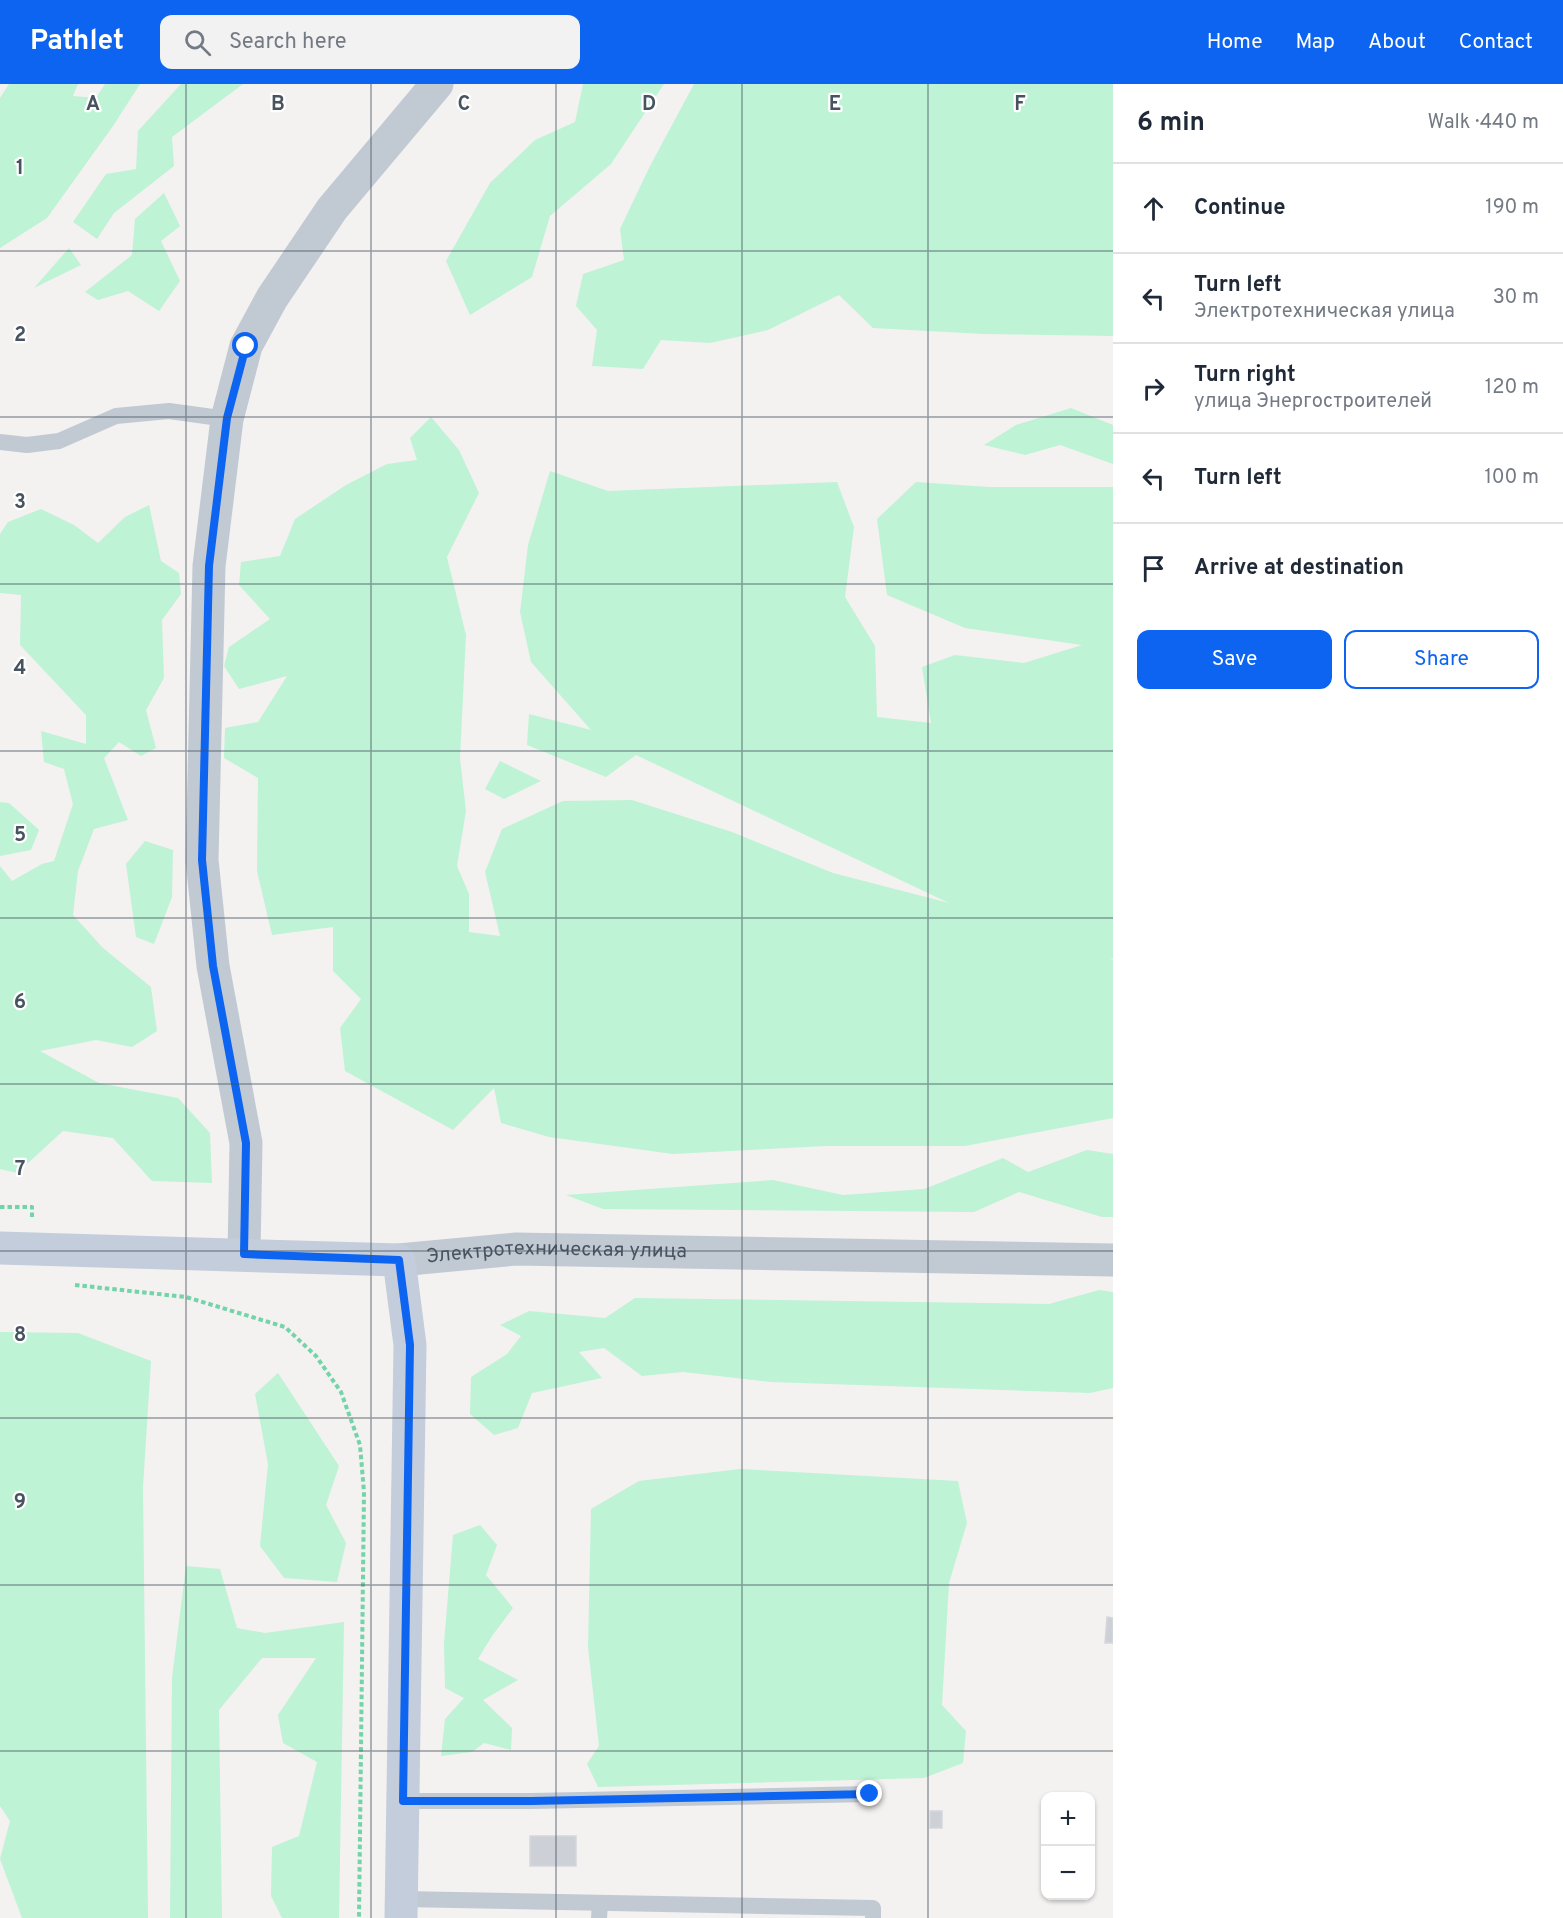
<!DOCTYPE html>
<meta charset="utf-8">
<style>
body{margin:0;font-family:Overpass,sans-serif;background:#f2f2f3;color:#1f2937}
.controls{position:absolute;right:18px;bottom:18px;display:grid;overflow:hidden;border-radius:12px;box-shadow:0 2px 4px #0004}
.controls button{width:54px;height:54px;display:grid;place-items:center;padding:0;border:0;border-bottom:2px solid #e0e1e3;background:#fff;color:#1f2937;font:30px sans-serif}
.stop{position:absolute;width:18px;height:18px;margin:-14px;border:4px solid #0d64f1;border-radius:50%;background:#fff}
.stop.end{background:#0d64f1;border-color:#fff;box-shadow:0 2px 6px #0008}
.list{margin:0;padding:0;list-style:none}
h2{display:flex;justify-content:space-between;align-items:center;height:78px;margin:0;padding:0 24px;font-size:26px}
h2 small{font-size:20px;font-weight:400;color:#747a83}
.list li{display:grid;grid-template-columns:39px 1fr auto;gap:18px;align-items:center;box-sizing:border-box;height:90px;padding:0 24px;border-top:2px solid #e0e1e3}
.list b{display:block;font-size:22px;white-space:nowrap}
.list p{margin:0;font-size:20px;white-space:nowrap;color:#747a83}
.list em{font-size:20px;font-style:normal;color:#747a83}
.actions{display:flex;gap:12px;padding:18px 24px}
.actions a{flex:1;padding:14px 0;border:2px solid #0d64f1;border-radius:12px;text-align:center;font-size:21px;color:#0d64f1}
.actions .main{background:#0d64f1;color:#fff}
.icon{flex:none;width:33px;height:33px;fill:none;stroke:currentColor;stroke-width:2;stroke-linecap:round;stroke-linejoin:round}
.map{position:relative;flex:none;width:1113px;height:1834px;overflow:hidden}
header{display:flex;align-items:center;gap:36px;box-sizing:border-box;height:84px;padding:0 30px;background:#0d64f1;color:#fff}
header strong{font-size:28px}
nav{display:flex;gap:33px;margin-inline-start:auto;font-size:21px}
.search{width:420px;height:54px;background:#f2f2f3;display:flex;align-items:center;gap:15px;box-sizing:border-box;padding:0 21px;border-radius:12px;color:#747a83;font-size:22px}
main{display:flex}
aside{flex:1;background:#fff}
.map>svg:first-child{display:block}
.green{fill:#bef3d5}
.building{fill:#cdd0d6;stroke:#d5d7dd;stroke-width:1.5}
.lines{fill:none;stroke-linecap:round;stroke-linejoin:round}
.path{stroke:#73d3a9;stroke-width:4;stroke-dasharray:4.5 3;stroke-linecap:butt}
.service{stroke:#c1cad3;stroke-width:16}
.minor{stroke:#c1cad3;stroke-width:33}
.secondary{stroke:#c3cddb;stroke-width:33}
.route{stroke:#0d64f1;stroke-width:8}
.grid{fill:none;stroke:#475360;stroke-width:1.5;stroke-opacity:0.55}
.labels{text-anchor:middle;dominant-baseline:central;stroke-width:4.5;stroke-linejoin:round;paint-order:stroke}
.street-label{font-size:20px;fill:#475360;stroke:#fff}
.grid-label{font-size:20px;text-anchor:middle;font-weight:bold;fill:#475360;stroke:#fff;stroke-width:4.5;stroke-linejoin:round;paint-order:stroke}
</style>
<header>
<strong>Pathlet</strong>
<div class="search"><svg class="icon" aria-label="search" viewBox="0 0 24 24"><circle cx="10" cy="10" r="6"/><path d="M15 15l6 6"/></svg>Search here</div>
<nav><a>Home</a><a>Map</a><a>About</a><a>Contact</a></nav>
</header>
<main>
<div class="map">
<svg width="1113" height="1834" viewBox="0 0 1113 1834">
<rect width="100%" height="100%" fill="#f4f1f1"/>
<g class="green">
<path d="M9,0H78L73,12L96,14L105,0H140L113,42L47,134L0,164V14Z"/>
<path d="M181,0H243L172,53L174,82L114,129L97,155L73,138L106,90L136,85L138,47Z"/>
<path d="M583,0H664L611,80L550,132L532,193L470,231L446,177L490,99L535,56L575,38Z"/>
<path d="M694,0H1113V252L983,250L873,244L839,211L768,246L710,259L661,256L643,285L592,282L597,246L576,222L583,190L624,176L620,145L650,82Z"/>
<path d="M164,109L180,142L161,157L180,197L159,227L128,207L98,216L85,208L132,171L135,135Z"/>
<path d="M69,164L81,181L34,204Z"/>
<path d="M1071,324L1113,341V380L1060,361L1025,371L984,361L1016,341Z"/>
<path d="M431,333L459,366L479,409L447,473L466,551L460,674L466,727L457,782L469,810V848L500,852L485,788L502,745L563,717L632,716L732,748L833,789L949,819L636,671L606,693L527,661L529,630L591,646L531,578L520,528L528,461L550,387L608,407L837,398L854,443L845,513L875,562L877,633L931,639L922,583L955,571L1024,579L1082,561L965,544L887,511L877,435L916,398L989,403H1113V875L1109,874L1113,876V1034L965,1062H826L673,1070L549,1053L501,1039L494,1004L453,1046L345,987L340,944L361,915L333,887V843L272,851L257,787L258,694L224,674L225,644L258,638L287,592L239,605L224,582L229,563L270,535L239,501L241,478L280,472L295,435L346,401L387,380L417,376L410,354Z"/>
<path d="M149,421L161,477L179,489L181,510L162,536L164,594L146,626L156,664L141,672L119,658L104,674L128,736L94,745L78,787L73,831L103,864L151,903L157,947L132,963L96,956L40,967L99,999L178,1014L210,1049L212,1099L152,1097L113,1054L63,1047L17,1089L0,1085V782L12,797L42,780L54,777L73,720L64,685L44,678L41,647L86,660V631L20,561L21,511L0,509V450L8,438L41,425L74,441L98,459L125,433Z"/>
<path d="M500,677L541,697L504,715L485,705Z"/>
<path d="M0,718L9,719L39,746L31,766L0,772Z"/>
<path d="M145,757L173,766L172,813L154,860L136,853L126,780Z"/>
<path d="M1087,1066L1113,1070V1133H1102L1019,1108L974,1128L603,1125L566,1111L773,1096L843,1111L924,1105L1003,1074L1028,1088Z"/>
<path d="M1099,1206L1113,1208V1304L1090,1309L771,1298L683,1288L642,1292L604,1264L579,1268L602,1294L532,1309L518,1344L494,1351L470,1330L471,1293L507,1270L521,1252L500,1241L529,1227L605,1234L635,1214L1049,1220Z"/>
<path d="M0,1248L78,1249L151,1277L143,1403L148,1834H22L0,1775L10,1737L0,1722Z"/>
<path d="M278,1289L339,1382L326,1421L346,1459L337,1498L284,1494L260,1462L268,1380L255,1310Z"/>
<path d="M740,1385L958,1397L967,1439L949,1499L942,1621L966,1647L963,1679L924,1694L598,1703L587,1680L599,1662L588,1563L591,1425L639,1397Z"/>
<path d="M480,1441L497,1461L486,1491L513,1524L492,1552L478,1575L518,1596L483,1616L512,1644L511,1666L484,1659L472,1668L441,1672L445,1635L464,1614L445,1604L444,1559L453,1451Z"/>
<path d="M186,1482L220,1485L237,1544L265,1549L344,1538L339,1834H282L271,1812L272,1763L299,1752L317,1678L283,1659L278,1631L316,1574H262L219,1626L222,1834H170L172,1594Z"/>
</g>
<g class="building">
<path d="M1107,1533L1113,1534V1559H1105Z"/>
<rect x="930" y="1727" width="12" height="17"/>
<rect x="530" y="1752" width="46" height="30"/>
</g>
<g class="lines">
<g class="path">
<path d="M0,1123H32V1133"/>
<path d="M75,1201L186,1213L285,1243L316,1272L341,1308L360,1361L364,1408L359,1834"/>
</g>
<g class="service">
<path d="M0,358L27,361L59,357L116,332L169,327L227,335"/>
<path d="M403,1717H531L870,1710"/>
<path d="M401,1815L873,1824V1834"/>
<path d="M599,1834L600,1819"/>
</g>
<g class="minor">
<path d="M244,1170L246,1059L213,882L202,776L209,482L227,335L246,262L272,214L332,125L437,0"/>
<path id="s1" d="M399,1176L516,1165L1113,1176"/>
</g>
<path class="secondary" d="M0,1164L399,1176L410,1261L401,1834"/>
</g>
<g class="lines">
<path class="route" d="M246,262L227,334L209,482L202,776L213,882L246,1059L244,1170L399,1176L410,1261L403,1717H531L870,1710"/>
</g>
<path class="grid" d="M186,0V1834M371,0V1834M556,0V1834M742,0V1834M928,0V1834M0,167H1113M0,333H1113M0,500H1113M0,667H1113M0,834H1113M0,1000H1113M0,1167H1113M0,1334H1113M0,1501H1113M0,1667H1113"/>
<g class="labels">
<g class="street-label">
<text stroke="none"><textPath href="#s1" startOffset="158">Электротехническая улица</textPath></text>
</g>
</g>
<g class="grid-label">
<text x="93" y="26">A</text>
<text x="278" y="26">B</text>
<text x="464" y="26">C</text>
<text x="649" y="26">D</text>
<text x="835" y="26">E</text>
<text x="1020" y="26">F</text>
<text x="20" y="90">1</text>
<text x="20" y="257">2</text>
<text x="20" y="424">3</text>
<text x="20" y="590">4</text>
<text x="20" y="757">5</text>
<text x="20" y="924">6</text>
<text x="20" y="1091">7</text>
<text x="20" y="1257">8</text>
<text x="20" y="1424">9</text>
</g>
</svg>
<div class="controls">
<button>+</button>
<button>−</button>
</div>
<div class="stop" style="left:246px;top:262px"></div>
<div class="stop end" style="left:870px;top:1710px"></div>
</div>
<aside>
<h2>6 min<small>Walk · 440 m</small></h2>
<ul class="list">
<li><svg class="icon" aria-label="ahead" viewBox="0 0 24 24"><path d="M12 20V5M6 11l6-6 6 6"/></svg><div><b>Continue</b></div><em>190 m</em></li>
<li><svg class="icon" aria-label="left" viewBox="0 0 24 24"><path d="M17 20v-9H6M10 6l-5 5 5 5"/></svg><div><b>Turn left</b><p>Электротехническая улица</p></div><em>30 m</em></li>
<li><svg class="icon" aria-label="right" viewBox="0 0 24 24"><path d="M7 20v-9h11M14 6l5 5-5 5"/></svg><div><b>Turn right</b><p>улица Энергостроителей</p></div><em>120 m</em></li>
<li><svg class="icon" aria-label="left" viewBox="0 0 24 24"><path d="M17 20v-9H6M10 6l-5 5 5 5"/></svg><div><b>Turn left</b></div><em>100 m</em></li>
<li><svg class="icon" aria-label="arrive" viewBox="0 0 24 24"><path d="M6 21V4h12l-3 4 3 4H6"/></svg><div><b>Arrive at destination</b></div></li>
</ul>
<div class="actions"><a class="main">Save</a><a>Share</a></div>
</aside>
</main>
